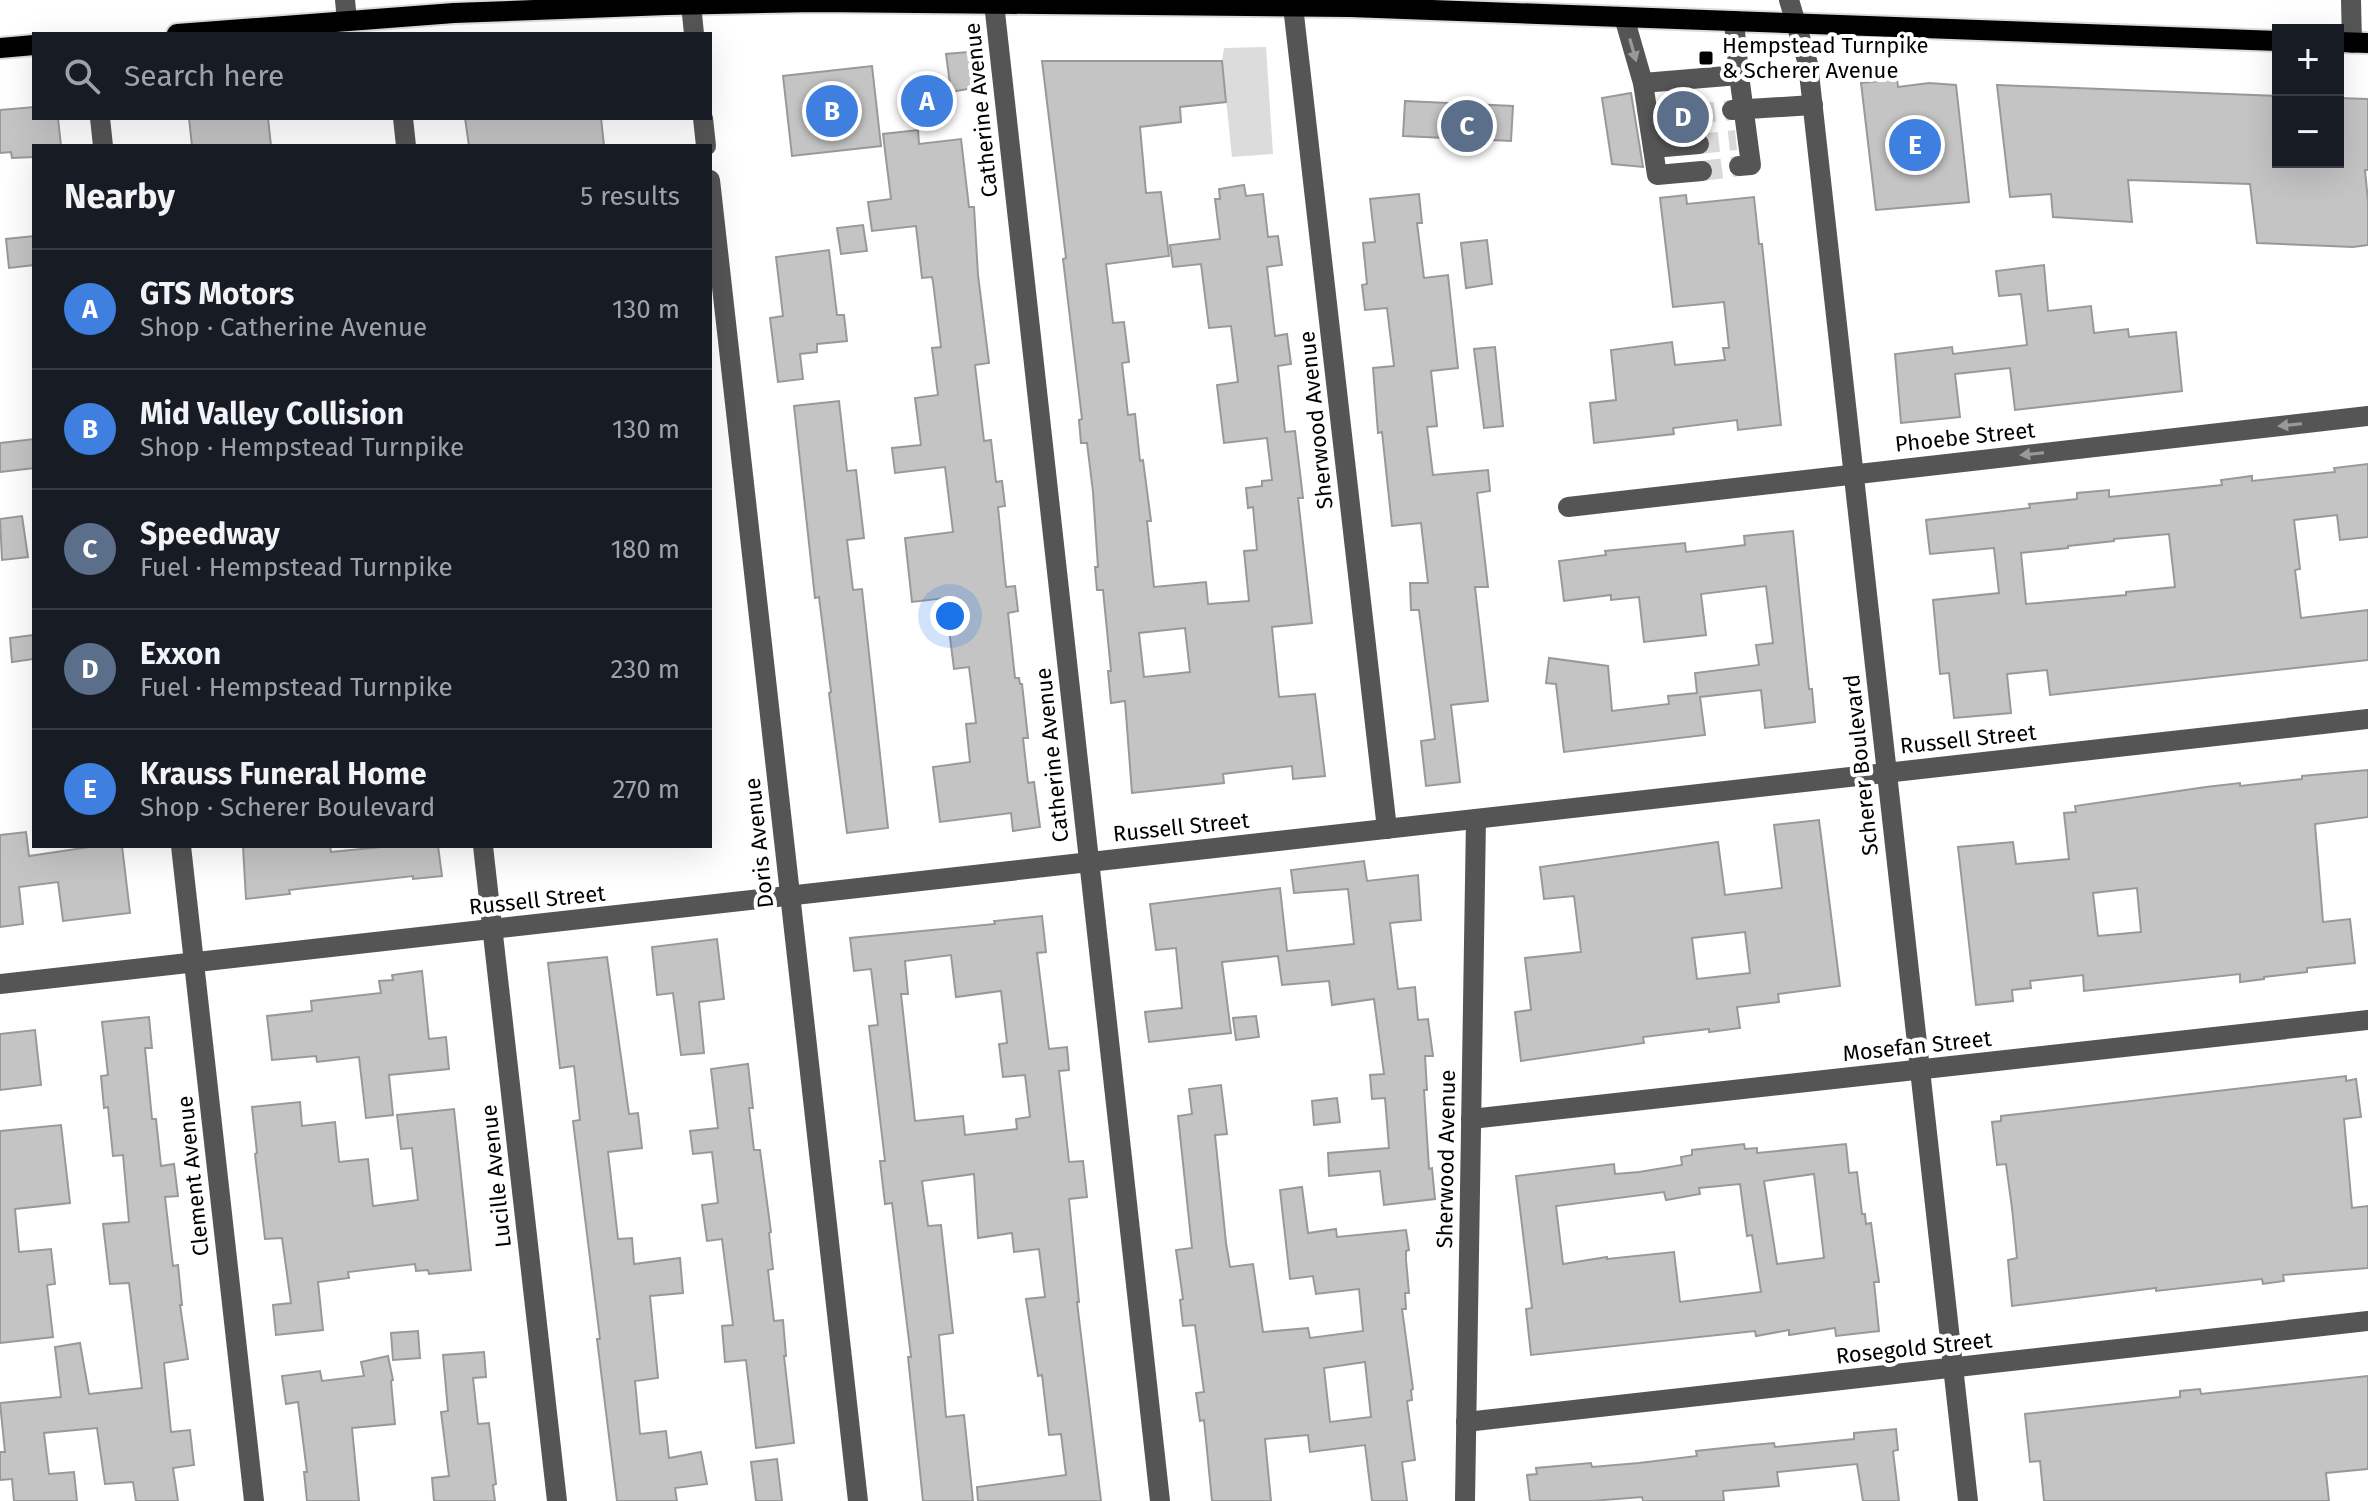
<!DOCTYPE html>
<meta charset="utf-8">
<style>
body{margin:0;font-family:"Fira Sans",sans-serif;background:#242831;color:#f1f3f6}
.controls{position:absolute;right:24px;top:24px;display:grid;overflow:hidden;border-radius:0px;box-shadow:0 8px 32px #0002}
.controls button{width:72px;height:72px;display:grid;place-items:center;padding:0;border:0;border-bottom:2px solid #363941;background:#171b24;color:#f1f3f6;font:40px sans-serif}
.you{position:absolute;left:950px;top:616px;width:28px;height:28px;margin:-20px;border:6px solid #fff;border-radius:50%;background:#1a73e8;box-shadow:0 0 0 12px #1a73e833}
.badge{display:grid;place-items:center;width:52px;height:52px;border-radius:50%;background:#b45309;color:#fff;font-size:26px;font-weight:700}
.pin{position:absolute;translate:-50% -50%;border:4px solid #fff;box-shadow:0 2px 8px #0006}
.list{margin:0;padding:0;list-style:none}
h2{display:flex;justify-content:space-between;align-items:center;height:104px;margin:0;padding:0 32px;font-size:34px}
h2 small{font-size:26px;font-weight:400;color:#9ea1a6}
.list li{display:grid;grid-template-columns:52px 1fr auto;gap:24px;align-items:center;box-sizing:border-box;height:120px;padding:0 32px;border-top:2px solid #363941}
.list b{display:block;font-size:30px;white-space:nowrap}
.list p{margin:0;font-size:26px;white-space:nowrap;color:#9ea1a6}
.list em{font-size:26px;font-style:normal;color:#9ea1a6}
.icon{flex:none;width:44px;height:44px;fill:none;stroke:currentColor;stroke-width:2;stroke-linecap:round;stroke-linejoin:round}
.map{position:relative;flex:none;width:2368px;height:1501px;overflow:hidden}
.search{position:absolute;background:#171b24;box-shadow:0 8px 32px #0002;left:32px;top:32px;width:680px;height:88px;display:flex;align-items:center;gap:20px;box-sizing:border-box;padding:0 28px;border-radius:0px;color:#9ea1a6;font-size:30px}
.panel{position:absolute;background:#171b24;box-shadow:0 8px 32px #0002;left:32px;top:144px;width:680px;height:704px;border-radius:0px}
.map>svg:first-child{display:block}
.green{fill:#dcdcdc}
.building{fill:#c4c4c4;stroke:#999;stroke-width:2;fill-rule:evenodd}
.lines{fill:none;stroke-linecap:round;stroke-linejoin:round}
.minor-tunnel{stroke:#d9d9d9;stroke-width:20;stroke-dasharray:20 10;stroke-linecap:butt}
.major-casing{stroke:#dbdbdb;stroke-width:24}
.minor{stroke:#555;stroke-width:20}
.major{stroke:#000;stroke-width:20}
.oneway{fill:#999}
.poi-dot{fill:#000;stroke:#fff;stroke-width:3}
.labels{text-anchor:middle;dominant-baseline:central;stroke-width:8;stroke-linejoin:round;paint-order:stroke}
.poi-label{font-size:22px;fill:#000;stroke:#fff;text-anchor:start}
.street-label{font-size:22px;fill:#000;stroke:#fff}
</style>
<div class="map">
<svg width="2368" height="1501" viewBox="0 0 2368 1501">
<rect width="100%" height="100%" fill="#fff"/>
<path class="green" d="M1266,47L1273,154L1232,157L1222,61L1224,48Z"/>
<g class="building">
<path d="M968,52L973,88L951,92L946,54Z"/>
<path d="M1042,61H1222L1226,102L1180,107L1181,122L1140,127L1146,193L1161,192L1169,256L1106,264L1113,323L1124,322L1129,362L1122,363L1128,415L1135,414L1140,461L1143,460L1151,521H1147L1154,587L1206,582L1208,604L1249,601L1244,551L1257,550L1253,507L1248,508L1246,488L1262,486V481L1272,480L1267,438L1224,443L1217,385L1238,382L1231,326L1209,328L1201,264L1173,267L1170,245L1220,239L1215,199H1220L1219,189L1244,185L1246,196L1263,194L1268,237L1278,236L1282,265L1267,267L1275,336L1287,334L1291,364L1278,366L1285,432L1295,431L1303,498H1298L1312,623L1272,627L1279,697L1315,694L1325,776L1293,779L1292,766L1223,774L1224,783L1132,793L1125,701L1111,703L1108,671H1111L1103,590H1097L1095,567H1098L1093,492L1087,443H1081L1079,420L1082,419L1063,259L1066,258ZM1185,628L1190,672L1144,677L1139,633Z"/>
<path d="M872,66L881,146L792,156L783,76Z"/>
<path d="M1897,79L1898,87L1929,83L1956,85L1969,202L1876,210L1861,83Z"/>
<path d="M1997,85L2278,96V162H2338V98L2368,99V170H2365L2368,201V245L2353,247L2257,243L2250,184L2128,180L2132,222L2053,217L2051,194L2010,197Z"/>
<path d="M1631,93L1643,167L1612,164L1602,98Z"/>
<path d="M1405,101L1513,106L1511,141L1403,136Z"/>
<path d="M34,107V118H58L61,146H34V157L12,158L11,152L0,153V110Z"/>
<path d="M189,118H268L271,146H192Z"/>
<path d="M465,118H601L604,146H469Z"/>
<path d="M918,130L919,144L961,139L969,207H974L978,275L989,363L975,365L984,441L991,440L996,482L1002,481L1005,506L998,507L1006,587L1015,586L1018,611L1008,613L1015,678H1019L1020,684H1022L1028,738H1023L1028,783L1034,782L1040,827L1013,831L1011,813L940,822L933,767L970,762L966,724L976,723L969,667L954,669L945,598L912,602L905,538L953,532L945,467L895,473L892,448L921,445L915,398L938,395L932,348L941,347L933,282L932,277L922,278L916,226L872,231L868,202L891,199L883,134Z"/>
<path d="M1419,194L1422,223H1417L1424,278L1448,275L1458,368L1431,371L1437,426L1427,427L1433,475L1488,470L1490,491L1477,493L1488,587H1475L1488,701L1451,705L1460,782L1426,786L1421,741L1435,739L1419,610H1411L1410,583H1428L1421,523L1392,526L1382,432L1378,433L1373,368L1394,366L1387,308L1365,310L1362,285L1367,284L1363,243L1375,242L1370,199Z"/>
<path d="M1686,195L1687,204L1754,197L1759,244H1762L1781,425L1738,430L1737,420L1673,428L1674,434L1594,443L1590,403L1616,400L1611,350L1672,342L1675,365L1725,360L1723,348H1729L1724,302L1673,307L1660,198Z"/>
<path d="M863,225L867,251L841,254L837,228Z"/>
<path d="M34,236V265L9,268L6,239Z"/>
<path d="M1487,240L1492,284L1466,288L1461,243Z"/>
<path d="M829,250L837,315H844L847,341L817,344V352L800,354L803,379L778,382L770,318L783,316L776,257Z"/>
<path d="M2044,265L2048,311L2091,306L2094,333L2128,329L2129,337L2176,332L2182,391L2015,410L2010,368L1955,374L1960,417L1901,423L1895,354L1952,347L1953,354L2027,345L2021,294L1999,296L1996,271Z"/>
<path d="M1495,347L1503,426L1484,428L1474,349Z"/>
<path d="M839,401L847,471L856,470L864,538L847,540L853,590L862,589L888,828L847,833L829,693L831,692L819,597L815,598L794,406Z"/>
<path d="M34,439V468L0,472V443Z"/>
<path d="M2368,464V537L2340,540L2337,515L2294,520L2300,569L2295,570L2301,618L2368,610V660L2050,695L2047,670L2007,674L2011,713L1954,718L1949,673L1940,674L1933,600L1999,593L1994,548L1930,554L1926,520L2030,508L2029,504L2077,499V493L2109,490V497L2222,485L2221,480L2252,476V481L2335,472L2334,468ZM2169,534L2175,587L2126,592V595L2026,604L2021,553L2068,548V546L2114,541V539Z"/>
<path d="M22,516L28,557L2,560L0,519Z"/>
<path d="M1793,531L1809,689H1812L1815,722L1765,728L1761,690L1700,697L1705,735L1564,752L1556,684L1546,683L1549,658L1608,666L1612,711L1669,704L1668,696L1697,693L1695,673L1759,665L1756,645L1773,643L1766,586L1701,594L1706,635L1644,642L1639,597L1611,600V595L1564,601L1559,561L1606,555L1605,551L1685,543L1686,552L1745,545L1744,536Z"/>
<path d="M34,635V659L12,662L10,638Z"/>
<path d="M2368,770V817L2315,824L2323,922L2350,919L2355,963L2307,968V972L2264,977V979L2240,982V974L2084,991L2083,975L2030,981L2031,988L2012,990L2013,1001L1976,1005L1958,847L2013,842L2016,864L2069,859L2064,813L2076,812L2075,806L2206,787L2240,783V786L2302,779V776ZM2137,888L2141,932L2098,936L2093,893Z"/>
<path d="M1819,820L1840,986L1778,994L1779,1002L1737,1007L1740,1028L1709,1032V1029L1643,1037L1644,1043L1521,1061L1515,1012L1531,1010L1525,958L1581,952L1574,896L1544,899L1540,867L1718,842L1725,895L1782,888L1774,825ZM1745,932L1750,973L1697,979L1692,938Z"/>
<path d="M26,832L29,856L96,846H122L130,913L63,921L58,882L19,887L23,924L0,927V835Z"/>
<path d="M243,846H330L331,852L392,846H438L442,876L413,879V876L306,888L289,890L290,894L246,899Z"/>
<path d="M1364,861L1367,881L1418,875L1421,920L1390,923L1398,989L1415,987L1418,1020L1428,1019L1433,1056H1425L1427,1090H1424L1429,1169L1432,1168L1435,1199L1384,1205L1380,1171L1329,1176L1328,1153L1389,1148L1385,1098L1372,1099L1370,1075L1384,1074L1374,999L1332,1005L1329,981L1282,985L1278,956L1222,962L1231,1033L1149,1042L1145,1012L1182,1008L1176,948L1156,950L1150,904L1280,888L1287,951L1354,944L1348,889L1294,893L1291,870Z"/>
<path d="M1042,916L1046,952L1037,953L1049,1049L1067,1047L1069,1070L1059,1071L1069,1162L1083,1161L1087,1197L1069,1199L1079,1302H1077L1101,1501H978L977,1487L1066,1475L1061,1434L1049,1435L1042,1375L1038,1376L1026,1299L1045,1297L1039,1249L1014,1252L1012,1233L978,1238L974,1174L922,1181L928,1226L941,1225L953,1333L939,1335L946,1417L964,1415L973,1501H923L908,1357H911L892,1203L885,1204L880,1161H885L869,1026L878,1025L871,969L854,971L850,938L995,924L994,921ZM951,955L956,997L1001,991L1007,1043L999,1044L1003,1077L1025,1075L1030,1117L1016,1119L1017,1129L965,1135L963,1116L915,1121L901,994H908L905,961Z"/>
<path d="M717,939L724,999L699,1002L704,1053L681,1055L673,993L657,995L652,947Z"/>
<path d="M607,957L629,1114L638,1113L642,1148L608,1152L618,1239L632,1238L634,1264L680,1258L683,1293L650,1296L658,1378L635,1381L640,1434L666,1431L669,1458L701,1452L707,1484L675,1488L677,1501H617L597,1339H600L573,1121L580,1120L574,1066L560,1068L548,963Z"/>
<path d="M422,971L429,1039L446,1037L449,1069L389,1075L393,1115L366,1118L359,1057L317,1062L316,1056L272,1060L267,1016L312,1011L311,1001L381,993L379,981L393,980L392,975Z"/>
<path d="M1256,1016L1259,1037L1236,1040L1233,1018Z"/>
<path d="M149,1017L152,1048H145L152,1119H156L161,1166L174,1164L178,1196L165,1197L173,1266L178,1265L182,1305H180L188,1359L164,1363L171,1432L190,1430L194,1465L173,1468L178,1501H136L133,1482L105,1484L97,1428L44,1433L49,1474L74,1472L77,1501H14L12,1479L0,1480V1452H5L0,1403L61,1397L55,1347L80,1343L89,1394L142,1388L129,1283L110,1284L103,1224L129,1222L123,1155L113,1156L108,1107L104,1108L101,1076L108,1075L102,1022Z"/>
<path d="M35,1030L41,1085L0,1090V1034Z"/>
<path d="M748,1064L753,1108H749L754,1150H760L771,1232L769,1233L773,1269L768,1270L774,1321L783,1320L786,1356H784L794,1443L756,1448L746,1360L725,1362L722,1326L733,1325L722,1239L707,1241L702,1205L718,1203L712,1152L693,1154L690,1131L718,1128L711,1069Z"/>
<path d="M2346,1076V1081L2356,1079L2361,1117L2344,1119L2352,1208L2368,1206V1268L2283,1275L2284,1281L2263,1284L2262,1279L2156,1291V1288L2012,1306L2008,1260L2017,1258L2012,1208L2006,1164L1997,1165L1992,1122L2001,1121V1116Z"/>
<path d="M1221,1085L1227,1134L1215,1135L1226,1243L1230,1267L1253,1264L1263,1332L1308,1328L1310,1338L1363,1331L1359,1289L1316,1294L1313,1276L1290,1279L1280,1190L1302,1187L1308,1233L1336,1229L1337,1237L1406,1230L1409,1250L1406,1251V1260L1409,1293H1405L1406,1309H1402L1413,1389L1411,1390L1412,1400L1407,1401L1415,1460L1402,1462L1407,1501H1372L1365,1445L1310,1452L1308,1435L1265,1439L1271,1501H1212L1204,1420L1200,1421L1196,1393L1204,1392L1195,1325L1183,1326L1180,1300L1183,1299L1176,1250L1192,1248L1178,1116L1192,1114L1189,1089ZM1365,1362L1371,1417L1330,1422L1324,1368Z"/>
<path d="M1337,1098L1340,1122L1314,1125L1312,1101Z"/>
<path d="M300,1102L302,1126L335,1122L339,1162L368,1159L373,1206L418,1200L412,1148L401,1149L397,1115L454,1109L471,1270L429,1274L428,1270L416,1271L415,1264L348,1272L349,1278L318,1282L323,1330L276,1335L273,1305L291,1303L282,1238L265,1239L255,1154L257,1153L252,1107Z"/>
<path d="M61,1125L70,1203L15,1209L19,1252L51,1249L55,1284L47,1285L53,1337L0,1343V1131Z"/>
<path d="M1744,1144L1745,1149L1757,1148V1153L1846,1144L1849,1173L1857,1172L1862,1214H1865L1866,1224L1871,1223L1879,1282H1874L1879,1331L1836,1336L1835,1328L1789,1335V1330L1756,1336L1755,1331L1531,1355L1526,1309L1532,1308L1516,1176L1614,1164L1615,1174L1639,1172L1682,1165L1681,1157L1692,1155V1150ZM1814,1174L1824,1258L1777,1264L1764,1181ZM1740,1184L1747,1236L1752,1235L1761,1292L1680,1302L1674,1252L1607,1259V1257L1563,1264L1556,1206L1664,1192L1666,1200L1700,1194L1699,1188Z"/>
<path d="M418,1331L420,1358L393,1360L391,1333Z"/>
<path d="M484,1352L486,1377L473,1378L478,1424L489,1423L496,1484L493,1485L495,1501H434L432,1478L449,1476L441,1412L448,1411L443,1355Z"/>
<path d="M388,1356L393,1380L391,1381L395,1424L352,1428L359,1501H307L304,1472H307L298,1402L286,1404L282,1376L320,1371L322,1381L364,1376L361,1362Z"/>
<path d="M2368,1376V1469L2326,1473L2329,1501H2044L2040,1461L2030,1462L2025,1414L2180,1397V1391L2200,1389L2201,1394Z"/>
<path d="M1896,1429L1898,1450L1893,1451L1899,1501H1863L1857,1464L1777,1472L1779,1486L1723,1491L1724,1501H1643L1642,1497L1591,1501H1530L1527,1475L1537,1474L1536,1468L1591,1463L1592,1467L1639,1463L1697,1456L1696,1451L1752,1445L1774,1443L1775,1447L1854,1439V1433Z"/>
<path d="M777,1459L782,1501H756L751,1462Z"/>
</g>
<g class="lines">
<g class="minor-tunnel">
<path d="M1695,114L1732,110"/>
<path d="M1699,144L1736,140"/>
<path d="M1702,171L1739,166"/>
</g>
<defs>
<g id="major">
<path d="M177,34L454,13L667,5L816,2L1350,7L2278,41"/>
<path d="M2338,42L2368,43"/>
<path d="M0,48L34,45"/>
</g>
</defs>
<use href="#major" class="major-casing"/>
<g class="minor">
<path d="M345,0L347,21"/>
<path d="M1789,0L1808,64L1968,1501"/>
<path d="M2351,0L2352,43"/>
<path d="M994,3L1160,1501"/>
<path d="M691,4L694,34"/>
<path d="M1293,6L1387,829"/>
<path d="M1624,17L1643,83L1657,175L1702,171"/>
<path d="M1734,21L1739,75L1751,165L1739,166"/>
<path d="M1643,83L1739,75"/>
<path d="M1732,110L1813,105"/>
<path d="M100,118L103,146"/>
<path d="M403,118L406,146"/>
<path d="M703,118L706,146"/>
<path d="M1649,119L1695,114"/>
<path d="M1653,148L1699,144"/>
<path d="M710,180L858,1501"/>
<path d="M1568,507L2368,416"/>
<path d="M181,846L254,1501"/>
<path d="M483,846L557,1501"/>
<path d="M0,984L2368,719"/>
<path d="M1471,1119L2368,1020"/>
<path d="M1466,1422L2368,1321"/>
<path d="M1465,1501L1476,819"/>
</g>
<use href="#major" class="major"/>
</g>
<defs><path id="oneway-solid" d="M-6-.8H1V-3.2L6.5 0L1 3.2V.8H-6Z" transform="scale(2)"/></defs>
<g class="oneway">
<use href="#oneway-solid" transform="translate(1633 50) rotate(74)"/>
<use href="#oneway-solid" transform="translate(2290 425) rotate(174)"/>
<use href="#oneway-solid" transform="translate(2032 454) rotate(174)"/>
</g>
<rect class="poi-dot" x="1698" y="50" width="16" height="16" rx="4"/>
<g class="labels">
<g class="poi-label">
<text x="1722" y="45">Hempstead Turnpike<tspan x="1722" dy="25">&amp; Scherer Avenue</tspan></text>
</g>
<g class="street-label">
<text transform="translate(981 110) rotate(-96)">Catherine Avenue</text>
<text transform="translate(1316 420) rotate(-96)">Sherwood Avenue</text>
<text transform="translate(1965 437) rotate(-6)">Phoebe Street</text>
<text transform="translate(1968 739) rotate(-6)">Russell Street</text>
<text transform="translate(1052 755) rotate(-96)">Catherine Avenue</text>
<text transform="translate(1861 765) rotate(-96)">Scherer Boulevard</text>
<text transform="translate(1181 827) rotate(-6)">Russell Street</text>
<text transform="translate(759 843) rotate(-96)">Doris Avenue</text>
<text transform="translate(537 900) rotate(-6)">Russell Street</text>
<text transform="translate(1917 1046) rotate(-6)">Mosefan Street</text>
<text transform="translate(1446 1159) rotate(-89)">Sherwood Avenue</text>
<text transform="translate(193 1176) rotate(-96)">Clement Avenue</text>
<text transform="translate(496 1176) rotate(-96)">Lucille Avenue</text>
<text transform="translate(1914 1348) rotate(-6)">Rosegold Street</text>
</g>
</g>
</svg>
<div class="controls">
<button>+</button>
<button>−</button>
</div>
<div class="you"></div>
<div class="pin badge" style="left:927px;top:101px;background:#3f7fe0">A</div>
<div class="pin badge" style="left:832px;top:111px;background:#3f7fe0">B</div>
<div class="pin badge" style="left:1467px;top:126px;background:#5c6f8a">C</div>
<div class="pin badge" style="left:1683px;top:117px;background:#5c6f8a">D</div>
<div class="pin badge" style="left:1915px;top:145px;background:#3f7fe0">E</div>
<div class="search"><svg class="icon" aria-label="search" viewBox="0 0 24 24"><circle cx="10" cy="10" r="6"/><path d="M15 15l6 6"/></svg>Search here</div>
<section class="panel">
<h2>Nearby<small>5 results</small></h2>
<ul class="list">
<li><span class="badge" style="background:#3f7fe0">A</span><div><b>GTS Motors</b><p>Shop · Catherine Avenue</p></div><em>130 m</em></li>
<li><span class="badge" style="background:#3f7fe0">B</span><div><b>Mid Valley Collision</b><p>Shop · Hempstead Turnpike</p></div><em>130 m</em></li>
<li><span class="badge" style="background:#5c6f8a">C</span><div><b>Speedway</b><p>Fuel · Hempstead Turnpike</p></div><em>180 m</em></li>
<li><span class="badge" style="background:#5c6f8a">D</span><div><b>Exxon</b><p>Fuel · Hempstead Turnpike</p></div><em>230 m</em></li>
<li><span class="badge" style="background:#3f7fe0">E</span><div><b>Krauss Funeral Home</b><p>Shop · Scherer Boulevard</p></div><em>270 m</em></li>
</ul>
</section>
</div>
